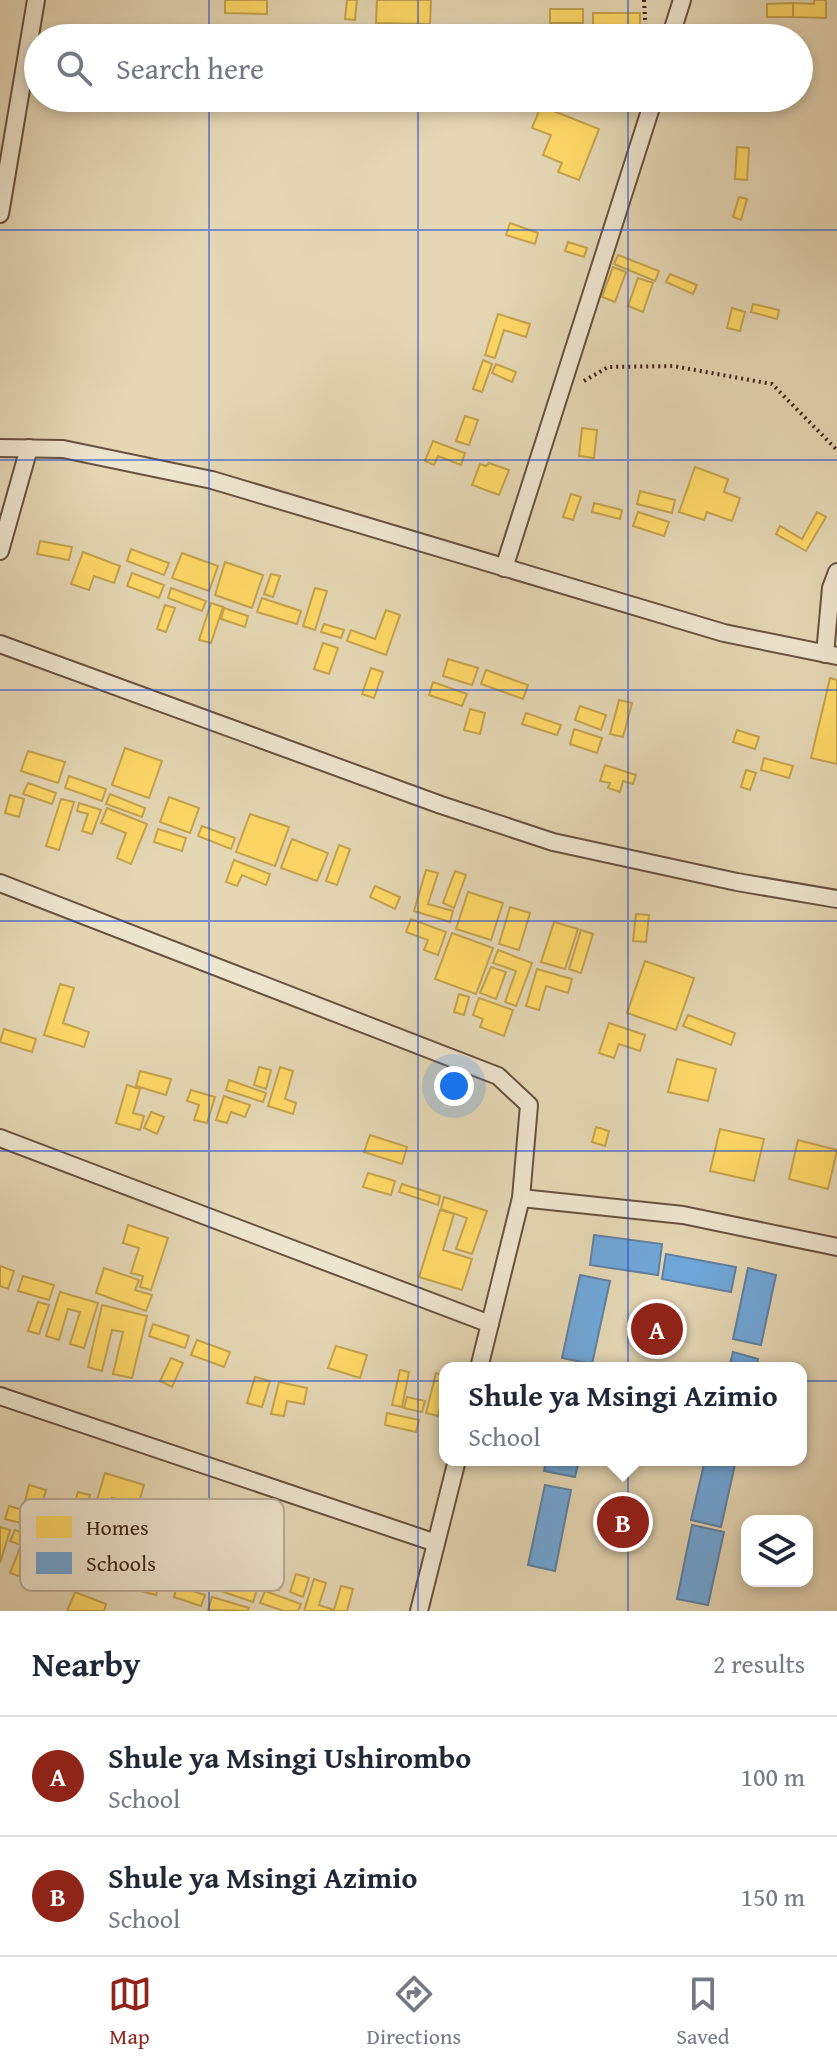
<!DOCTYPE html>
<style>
body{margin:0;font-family:"Gentium Book Plus",serif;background:#f6f6f7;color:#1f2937}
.controls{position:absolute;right:24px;bottom:24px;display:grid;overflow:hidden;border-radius:16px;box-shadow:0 4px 12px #0003}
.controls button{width:72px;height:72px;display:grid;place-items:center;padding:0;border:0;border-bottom:2px solid #e0e1e3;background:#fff;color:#1f2937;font:40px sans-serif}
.you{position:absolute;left:454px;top:1086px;width:28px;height:28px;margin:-20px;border:6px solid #fff;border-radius:50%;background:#1a73e8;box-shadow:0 0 0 12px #1a73e833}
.badge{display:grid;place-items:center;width:52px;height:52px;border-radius:50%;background:#8f2418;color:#fff;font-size:26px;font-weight:700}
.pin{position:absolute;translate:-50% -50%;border:4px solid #fff;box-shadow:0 2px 8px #0006}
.popup{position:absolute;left:439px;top:1362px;width:368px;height:104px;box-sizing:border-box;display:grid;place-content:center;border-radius:16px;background:#fff;filter:drop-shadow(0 2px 6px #0005);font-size:26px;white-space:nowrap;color:#747a83}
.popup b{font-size:30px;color:#1f2937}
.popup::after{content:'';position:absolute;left:50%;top:100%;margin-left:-16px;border:16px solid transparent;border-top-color:#fff}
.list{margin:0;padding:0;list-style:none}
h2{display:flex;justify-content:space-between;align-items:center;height:104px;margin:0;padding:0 32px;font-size:34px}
h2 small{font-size:26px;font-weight:400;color:#747a83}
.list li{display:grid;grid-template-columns:52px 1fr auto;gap:24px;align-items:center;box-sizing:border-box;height:120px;padding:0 32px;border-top:2px solid #e0e1e3}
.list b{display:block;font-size:30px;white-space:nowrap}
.list p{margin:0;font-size:26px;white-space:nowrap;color:#747a83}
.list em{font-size:26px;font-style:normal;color:#747a83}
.icon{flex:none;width:44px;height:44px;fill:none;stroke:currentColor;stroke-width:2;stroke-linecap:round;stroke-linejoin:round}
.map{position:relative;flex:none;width:837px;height:1611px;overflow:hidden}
.search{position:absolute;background:#fff;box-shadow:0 4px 12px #0003;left:24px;right:24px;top:24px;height:88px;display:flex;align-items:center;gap:20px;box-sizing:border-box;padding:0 28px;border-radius:44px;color:#747a83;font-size:30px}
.sheet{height:344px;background:#fff}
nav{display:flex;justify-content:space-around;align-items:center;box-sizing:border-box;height:112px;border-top:2px solid #e0e1e3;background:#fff;font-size:22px;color:#747a83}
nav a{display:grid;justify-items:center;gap:4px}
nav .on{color:#8f2418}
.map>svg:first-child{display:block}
.homes{fill:#ffd966;stroke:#c5a34e;stroke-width:2}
.schools{fill:#6fa8dc;stroke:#6181a1;stroke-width:2}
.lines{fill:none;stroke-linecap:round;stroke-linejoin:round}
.street-casing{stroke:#68523e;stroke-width:20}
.path{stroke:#3f2516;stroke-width:4;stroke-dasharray:2 4;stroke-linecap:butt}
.street{stroke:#eee5ce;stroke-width:16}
.grid{fill:none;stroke:#1d4ed8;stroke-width:2;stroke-opacity:0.55}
.key{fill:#eee5ce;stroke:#baab97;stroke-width:2}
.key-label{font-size:22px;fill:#3f2516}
</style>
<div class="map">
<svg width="837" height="1611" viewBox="0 0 837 1611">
<rect width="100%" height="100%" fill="#e5d7b4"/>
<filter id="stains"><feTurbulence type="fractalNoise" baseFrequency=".0025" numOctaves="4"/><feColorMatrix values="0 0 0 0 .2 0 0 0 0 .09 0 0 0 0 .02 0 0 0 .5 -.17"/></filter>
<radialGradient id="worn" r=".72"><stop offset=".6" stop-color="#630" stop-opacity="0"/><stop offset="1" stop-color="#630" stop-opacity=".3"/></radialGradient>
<g class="homes">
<path d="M225,0H267V14L225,13Z"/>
<path d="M347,0H357L355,20L345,19Z"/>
<path d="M377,0H431L430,24L376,23Z"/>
<path d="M814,0H826V18L793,17V3L814,4Z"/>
<path d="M793,3V17H767V4Z"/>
<rect x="550" y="9" width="33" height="14"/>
<rect x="593" y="13" width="47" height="12"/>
<path d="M283,28L311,35L310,38H281Z"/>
<path d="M541,106L599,129L579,180L558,172L562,163L543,155L551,135L532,128Z"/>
<path d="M737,147L749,148L747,180L735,179Z"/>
<path d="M739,197L747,199L741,220L733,217Z"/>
<path d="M510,223L538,233L535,244L506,235Z"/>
<path d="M568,242L587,248L584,257L565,251Z"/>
<path d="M618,255L659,271L655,281L614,264Z"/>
<path d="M613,267L626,272L615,302L602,297Z"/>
<path d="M670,274L697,285L693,294L666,282Z"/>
<path d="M638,278L653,283L643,312L628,306Z"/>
<path d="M753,304L779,310L777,319L751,312Z"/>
<path d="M732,308L745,312L740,331L727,328Z"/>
<path d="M498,314L530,324L526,337L504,330L495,358L485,355Z"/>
<path d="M483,360L492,364L482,392L473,389Z"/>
<path d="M496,364L516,372L512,382L492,373Z"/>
<path d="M465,416L478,420L469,445L456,441Z"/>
<path d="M582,428L597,430L594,458L579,456Z"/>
<path d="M433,441L465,453L461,465L438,456L434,465L425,461Z"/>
<path d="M489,463L509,470L499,495L472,485L480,464L486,466Z"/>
<path d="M695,467L728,479L724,492L740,498L732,521L707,512L704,520L679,512Z"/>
<path d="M640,491L675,500L672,513L637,504Z"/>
<path d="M571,494L581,497L573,520L563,517Z"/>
<path d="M594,503L622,510L620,519L592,512Z"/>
<path d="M638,512L669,522L664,536L633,526Z"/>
<path d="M817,512L826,517L806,551L776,534L780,526L802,539Z"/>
<path d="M40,541L72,547L69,560L37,554Z"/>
<path d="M131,549L169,563L164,575L127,561Z"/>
<path d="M83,552L120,566L114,583L94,576L89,590L71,584Z"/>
<path d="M182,553L218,566L209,591L172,578Z"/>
<path d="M225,562L263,575L252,608L215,595Z"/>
<path d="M132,573L164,585L159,598L127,586Z"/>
<path d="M271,574L280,576L273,597L264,594Z"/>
<path d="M171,588L206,601L202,611L168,598Z"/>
<path d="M315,588L327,591L315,630L303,626Z"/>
<path d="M262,598L301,611L297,624L257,612Z"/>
<path d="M211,603L223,607L211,643L199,640Z"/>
<path d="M165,605L175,608L166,632L157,629Z"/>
<path d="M224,608L248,616L245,627L221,619Z"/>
<path d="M386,610L400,615L386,655L347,641L351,630L375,639Z"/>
<path d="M324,624L344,630L341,638L321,632Z"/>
<path d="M323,643L338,648L329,674L314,669Z"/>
<path d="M448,659L478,668L472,685L443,676Z"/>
<path d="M371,668L383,672L374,698L362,694Z"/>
<path d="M486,670L528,685L523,699L481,684Z"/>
<path d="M830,678L837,680V764L811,758Z"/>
<path d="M433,682L467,694L462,706L429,695Z"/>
<path d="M619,700L632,703L623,737L610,734Z"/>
<path d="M580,706L606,715L601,730L575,720Z"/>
<path d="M470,709L485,713L480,734L464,730Z"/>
<path d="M526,713L561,725L557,735L522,724Z"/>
<path d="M574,729L602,738L597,753L570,744Z"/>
<path d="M737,730L759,737L755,749L733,742Z"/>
<path d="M125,748L162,761L149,798L112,785Z"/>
<path d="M28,751L65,762L58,783L21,771Z"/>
<path d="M764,758L793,766L789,778L761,770Z"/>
<path d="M605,765L636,775L633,784L623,781L620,792L608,788L610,783L600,781Z"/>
<path d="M746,770L756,773L750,790L741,787Z"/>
<path d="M69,776L106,789L102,801L65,788Z"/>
<path d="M28,783L56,793L52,804L23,794Z"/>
<path d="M110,794L145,808L142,817L106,804Z"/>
<path d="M10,795L24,799L19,817L5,813Z"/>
<path d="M169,797L199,808L190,833L160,822Z"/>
<path d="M61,799L74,802L59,850L46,846Z"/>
<path d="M79,803L101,810L92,834L82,831L88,814L77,811Z"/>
<path d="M107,808L147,824L131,864L117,858L126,833L101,823Z"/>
<path d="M250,814L289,827L275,866L236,852Z"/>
<path d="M202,826L235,838L231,849L198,836Z"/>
<path d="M158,829L186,838L182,851L154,842Z"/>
<path d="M292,839L328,853L317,881L281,868Z"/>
<path d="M339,845L350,849L337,885L326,881Z"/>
<path d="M234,860L270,874L266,885L242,875L237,886L226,882Z"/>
<path d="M426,870L438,873L428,904L453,911L450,922L414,911Z"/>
<path d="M455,871L466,875L454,908L443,903Z"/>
<path d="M375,886L400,897L395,909L370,897Z"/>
<path d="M468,892L503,903L491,940L456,929Z"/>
<path d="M510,907L530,913L519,950L499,944Z"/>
<path d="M636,914L649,915L646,942L633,941Z"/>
<path d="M411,919L446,932L438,955L424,950L428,940L406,932Z"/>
<path d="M554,922L578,929L565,969L541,962Z"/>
<path d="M581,930L593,934L581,973L569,969Z"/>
<path d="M452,933L493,948L476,994L435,979Z"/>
<path d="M498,950L532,963L516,1006L505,1002L516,971L493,963Z"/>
<path d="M645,961L694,978L676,1030L627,1013Z"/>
<path d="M491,967L506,972L496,999L480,993Z"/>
<path d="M537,969L572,979L568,993L546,986L539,1010L526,1006Z"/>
<path d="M60,984L74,988L63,1023L89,1032L84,1047L44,1035Z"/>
<path d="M459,994L469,997L464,1015L454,1012Z"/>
<path d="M479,998L513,1010L504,1036L480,1027L483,1019L473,1015Z"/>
<path d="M688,1015L735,1033L731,1045L683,1026Z"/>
<path d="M609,1023L645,1035L640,1051L619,1044L614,1058L599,1053Z"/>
<path d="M4,1029L36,1039L32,1052L0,1042Z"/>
<path d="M677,1059L716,1069L708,1101L668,1092Z"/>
<path d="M259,1067L271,1070L266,1089L254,1085Z"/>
<path d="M280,1067L293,1071L285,1099L296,1103L293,1114L268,1106Z"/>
<path d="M140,1071L171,1079L166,1095L136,1086Z"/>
<path d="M229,1080L266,1093L263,1102L226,1090Z"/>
<path d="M127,1085L140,1089L133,1113L144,1116L140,1130L116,1123Z"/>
<path d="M191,1090L215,1097L207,1123L194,1120L199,1105L187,1101Z"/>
<path d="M224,1096L250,1105L245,1117L231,1112L227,1123L216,1120Z"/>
<path d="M151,1112L164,1117L157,1134L144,1128Z"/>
<path d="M596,1127L609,1131L605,1146L592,1142Z"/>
<path d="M720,1129L764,1139L754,1181L710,1171Z"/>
<path d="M370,1135L407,1147L402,1164L364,1152Z"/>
<path d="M798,1140L837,1150L828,1189L789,1179Z"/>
<path d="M368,1173L395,1181L391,1195L363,1187Z"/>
<path d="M402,1184L440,1196L438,1205L399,1192Z"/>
<path d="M444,1197L487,1211L472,1254L456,1249L467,1218L441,1209Z"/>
<path d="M440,1210L454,1214L443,1250L472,1259L462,1290L419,1277Z"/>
<path d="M128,1225L168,1238L151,1290L140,1287L143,1276L131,1273L139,1248L123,1243Z"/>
<path d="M0,1266L14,1271L8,1289L0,1286Z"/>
<path d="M104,1268L139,1280L135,1290L152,1295L146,1311L96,1293Z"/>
<path d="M23,1276L54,1285L49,1300L18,1291Z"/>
<path d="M60,1292L98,1303L84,1348L70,1344L80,1312L68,1309L59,1340L46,1336Z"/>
<path d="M38,1302L49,1305L39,1334L28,1331Z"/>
<path d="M102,1305L147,1316L132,1378L113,1374L123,1332L112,1330L102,1371L88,1367Z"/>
<path d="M153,1324L189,1336L185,1348L149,1336Z"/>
<path d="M197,1340L230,1352L224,1367L191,1355Z"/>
<path d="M336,1346L367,1355L360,1378L328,1368Z"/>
<path d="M171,1358L183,1363L172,1387L160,1381Z"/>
<path d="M400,1370L409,1372L402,1407L392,1405Z"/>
<path d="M436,1373L445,1376V1390L438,1416L426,1413Z"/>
<path d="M255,1377L270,1381L262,1407L247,1403Z"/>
<path d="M279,1382L307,1388L304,1404L287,1401L284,1416L271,1414Z"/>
<path d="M407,1397L425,1401L422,1412L404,1408Z"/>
<path d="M387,1413L419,1420L416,1432L385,1425Z"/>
<path d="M105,1473L144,1485L135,1516L117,1511L121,1500L112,1498L101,1537L113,1540L118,1522L133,1527L123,1558L83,1546Z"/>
<path d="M29,1485L46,1490L36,1527L5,1519L9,1506L23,1510Z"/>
<path d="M78,1492L90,1495L83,1520L70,1517Z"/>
<path d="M0,1527L10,1530L0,1563Z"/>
<path d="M15,1530L37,1538L22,1577L10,1573L21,1545L10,1541Z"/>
<path d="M50,1541L77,1551L74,1561L46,1550Z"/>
<path d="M37,1555L52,1560L43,1588L27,1583Z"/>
<path d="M223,1565L261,1578L253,1602L215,1589Z"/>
<path d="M272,1570L284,1573L279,1590L268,1587Z"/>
<path d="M296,1574L309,1578L303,1597L290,1592Z"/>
<path d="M141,1575L160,1580L156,1595L137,1590Z"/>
<path d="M314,1579L326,1583L319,1605L334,1610L341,1586L353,1589L347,1611H304Z"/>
<path d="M177,1586L205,1595L201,1606L174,1597Z"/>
<path d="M265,1591L301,1604L298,1611H284L260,1603Z"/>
<path d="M75,1592L106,1604L104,1611H67Z"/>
<path d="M212,1597L249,1608L248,1611L208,1610Z"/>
</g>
<g class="schools">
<path d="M594,1235L662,1244L658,1275L590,1265Z"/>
<path d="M666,1254L736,1267L731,1292L662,1279Z"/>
<path d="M748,1268L776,1275L761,1345L733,1339Z"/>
<path d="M580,1275L610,1281L592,1364L562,1358Z"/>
<path d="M733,1352L758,1359L756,1368H729Z"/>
<path d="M546,1460H579L575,1477L544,1471Z"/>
<path d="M705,1460H736L721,1527L691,1520Z"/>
<path d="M545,1485L571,1490L555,1571L528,1565Z"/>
<path d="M692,1525L724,1532L708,1605L677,1599Z"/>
</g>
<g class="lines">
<defs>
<g id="street">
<path d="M670,38L682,0"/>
<path d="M0,214L36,0"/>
<path d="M0,448L63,449L212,480L724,633L837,656"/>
<path d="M0,551L29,448"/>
<path d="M504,568L654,98"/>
<path d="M0,644L441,805L553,842L737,882L837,899"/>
<path d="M825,654L831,588L837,572"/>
<path d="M0,883L498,1076L529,1105L521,1198L479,1368"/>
<path d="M0,1138L490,1324"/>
<path d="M521,1198L683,1215L837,1247"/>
<path d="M0,1396L436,1543"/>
<path d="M419,1611L457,1460"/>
</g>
</defs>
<use href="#street" class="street-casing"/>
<g class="path">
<path d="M644,0L646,38"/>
<path d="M584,381L608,367L673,366L772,384L837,450"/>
</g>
<use href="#street" class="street"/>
</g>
<path class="grid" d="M209,0V38M418,0V38M628,0V38M209,98V1611M418,98V1611M628,98V1611M0,230H837M0,460H837M0,690H837M0,921H837M0,1151H837M0,1381H837"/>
<rect x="20" y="1499" width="264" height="92" rx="12" class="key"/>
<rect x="36" y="1516" width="36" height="22" fill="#ffd966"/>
<rect x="36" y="1552" width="36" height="22" fill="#6fa8dc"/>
<g class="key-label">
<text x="86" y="1535">Homes</text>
<text x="86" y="1571">Schools</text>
</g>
<rect width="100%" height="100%" filter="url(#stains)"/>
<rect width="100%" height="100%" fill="url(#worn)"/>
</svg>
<div class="controls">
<button><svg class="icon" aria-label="layers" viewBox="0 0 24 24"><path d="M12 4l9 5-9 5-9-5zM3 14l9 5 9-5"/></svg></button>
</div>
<div class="you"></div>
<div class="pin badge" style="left:657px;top:1329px">A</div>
<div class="pin badge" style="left:623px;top:1522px">B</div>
<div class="popup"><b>Shule ya Msingi Azimio</b>School</div>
<div class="search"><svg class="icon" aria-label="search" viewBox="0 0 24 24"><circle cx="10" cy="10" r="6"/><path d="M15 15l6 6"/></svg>Search here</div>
</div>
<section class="sheet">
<h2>Nearby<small>2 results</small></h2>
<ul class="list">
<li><span class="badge">A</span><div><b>Shule ya Msingi Ushirombo</b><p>School</p></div><em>100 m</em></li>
<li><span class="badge">B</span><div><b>Shule ya Msingi Azimio</b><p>School</p></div><em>150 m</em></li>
</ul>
</section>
<nav>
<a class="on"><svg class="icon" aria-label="map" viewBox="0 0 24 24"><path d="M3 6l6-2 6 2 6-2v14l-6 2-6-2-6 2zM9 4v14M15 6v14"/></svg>Map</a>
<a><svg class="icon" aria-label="directions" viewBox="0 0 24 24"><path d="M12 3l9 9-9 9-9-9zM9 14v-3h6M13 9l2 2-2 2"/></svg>Directions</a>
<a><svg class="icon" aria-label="saved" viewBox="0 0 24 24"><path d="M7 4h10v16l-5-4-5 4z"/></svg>Saved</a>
</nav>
